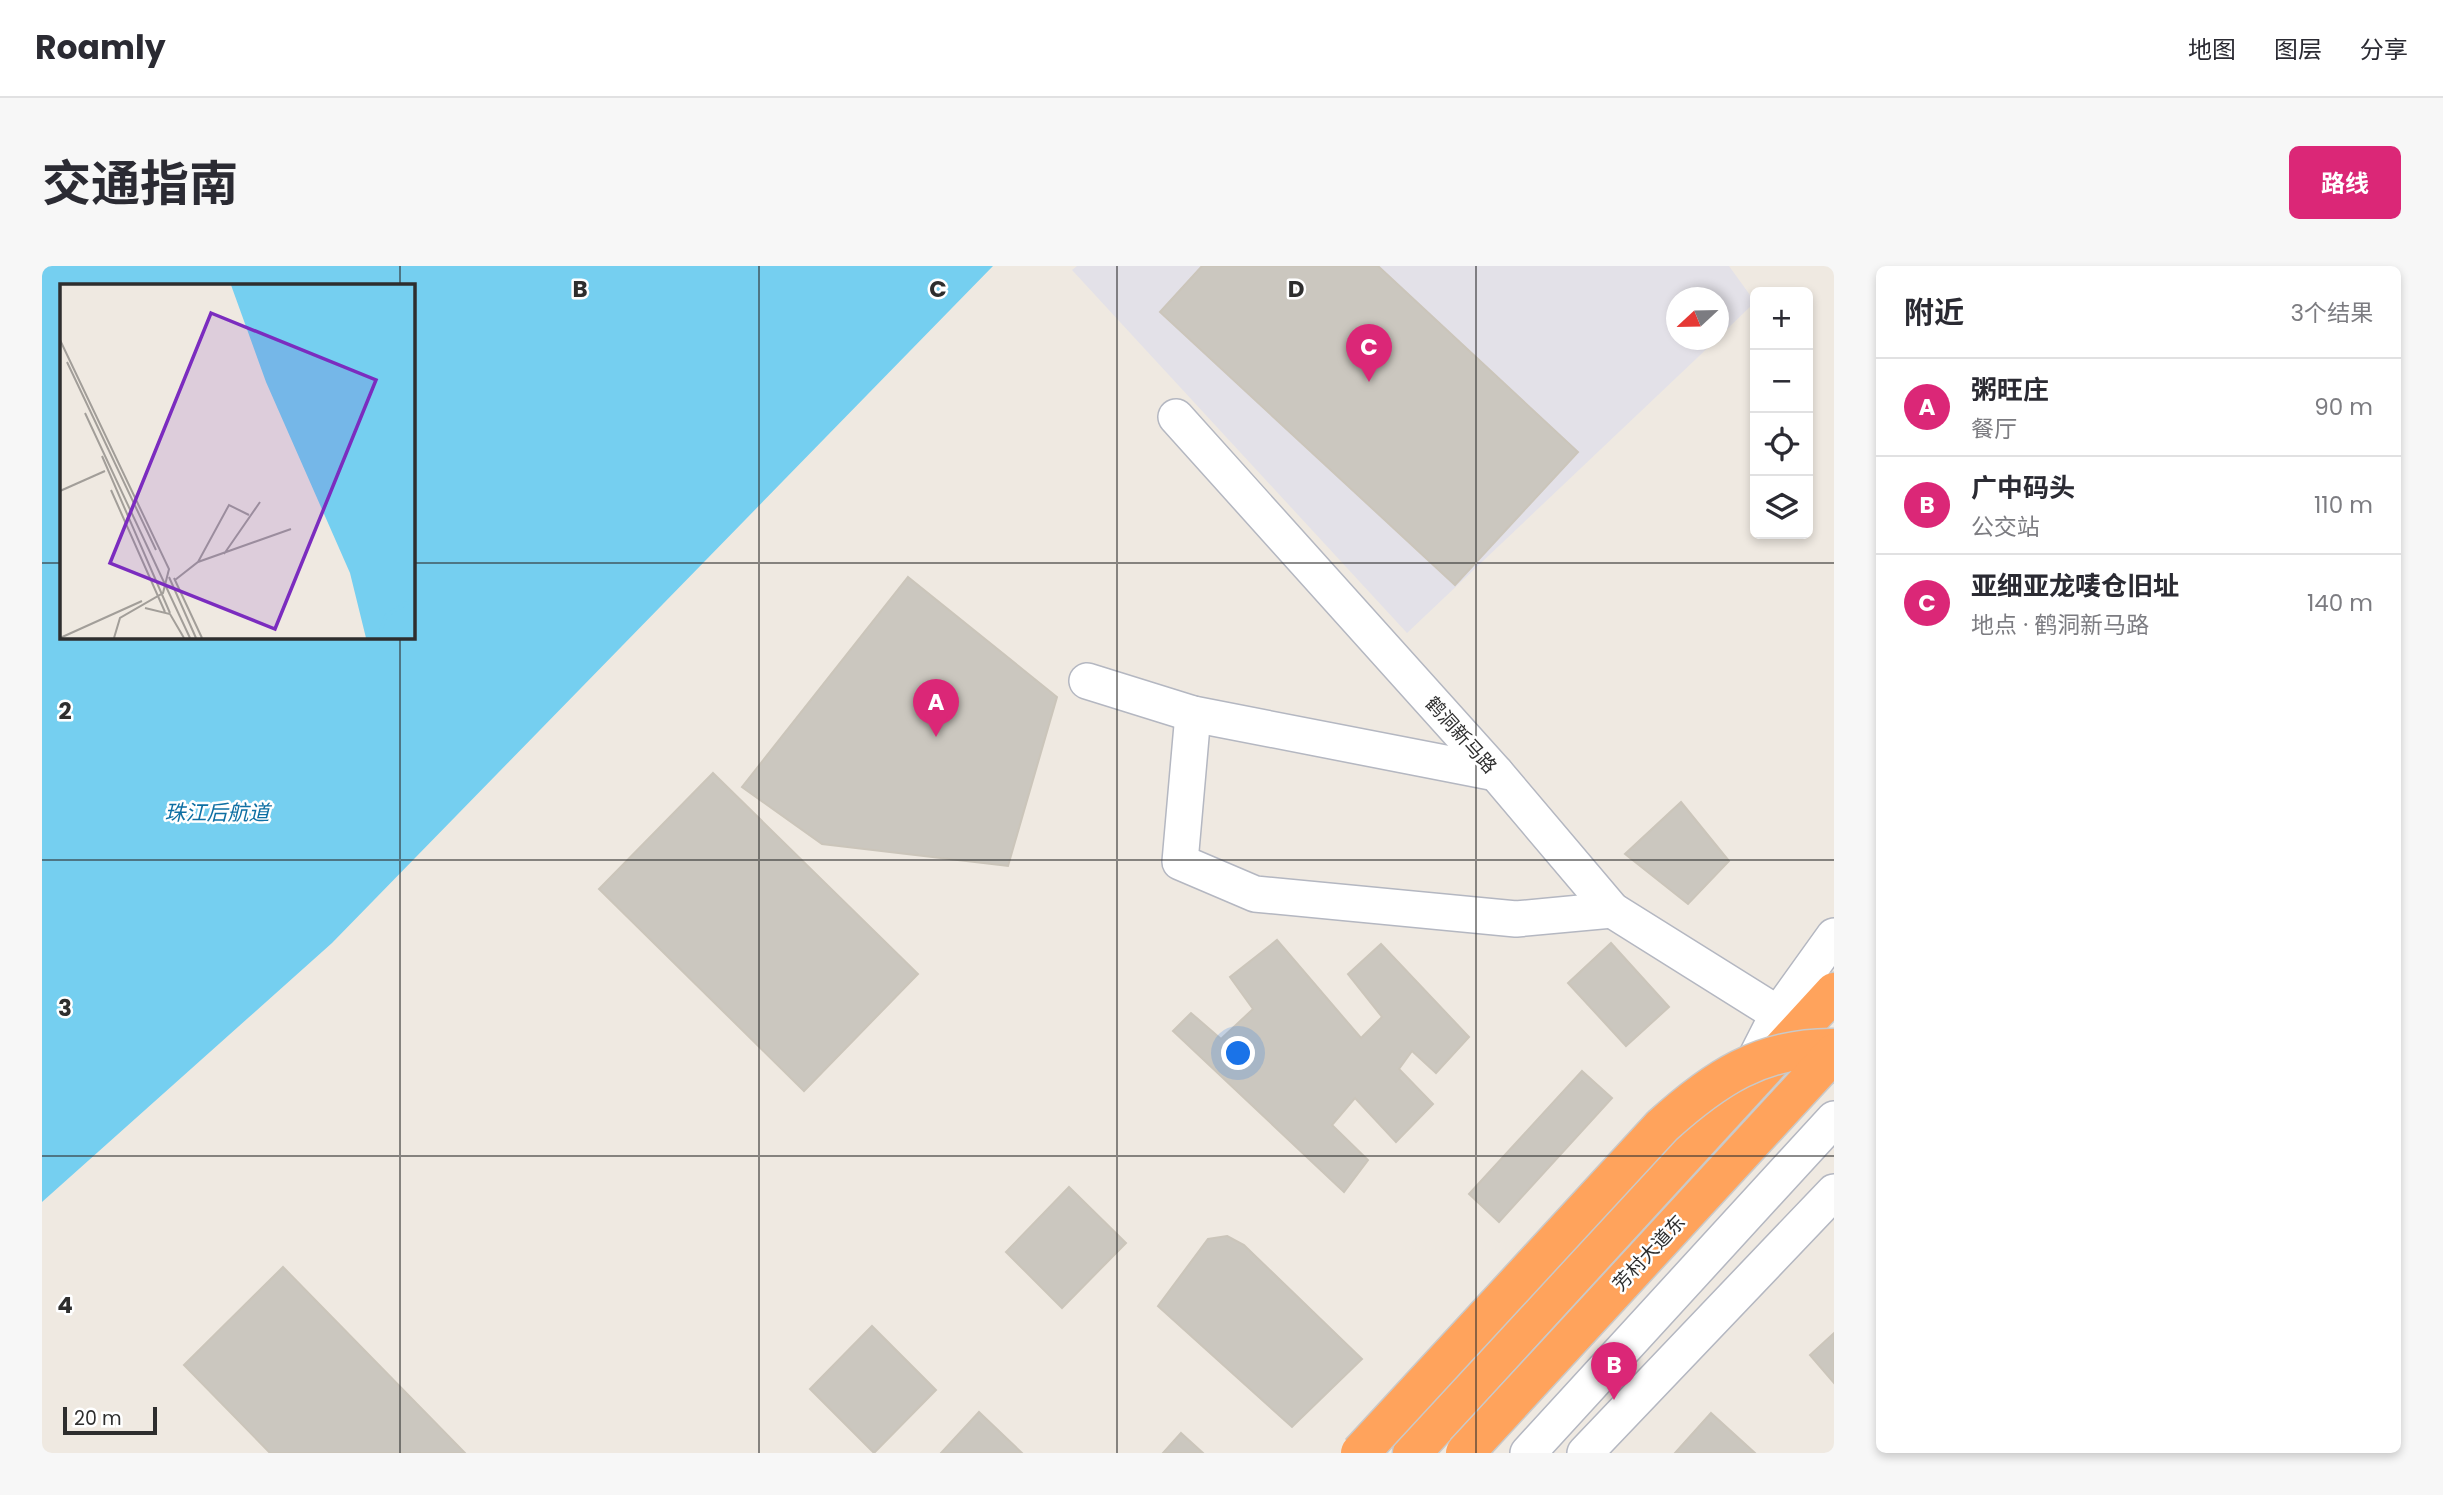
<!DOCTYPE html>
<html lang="zh">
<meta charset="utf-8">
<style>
body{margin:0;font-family:Poppins,"Noto Sans SC",sans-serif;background:#f7f7f7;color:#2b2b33}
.controls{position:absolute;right:21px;top:21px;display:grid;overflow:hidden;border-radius:10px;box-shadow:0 4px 10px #0003}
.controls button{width:63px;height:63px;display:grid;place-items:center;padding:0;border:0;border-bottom:2px solid #e1e1e2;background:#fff;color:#2b2b33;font:35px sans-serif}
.compass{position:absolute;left:1624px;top:21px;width:63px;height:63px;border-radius:50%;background:#fff;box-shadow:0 4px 10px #0003;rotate:248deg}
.scale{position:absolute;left:21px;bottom:18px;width:94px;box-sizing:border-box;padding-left:7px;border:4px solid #2e2e2e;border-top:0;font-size:19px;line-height:24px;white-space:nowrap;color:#2e2e2e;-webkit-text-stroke:5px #fff;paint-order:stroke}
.you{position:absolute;left:1197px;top:788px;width:24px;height:24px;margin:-18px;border:5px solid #fff;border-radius:50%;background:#1a73e8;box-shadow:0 0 0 10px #1a73e833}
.badge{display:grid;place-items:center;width:46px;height:46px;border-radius:50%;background:#db2777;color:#fff;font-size:23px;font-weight:700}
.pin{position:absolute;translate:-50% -58px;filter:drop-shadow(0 2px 4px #0008)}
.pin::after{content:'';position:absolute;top:37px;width:24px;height:21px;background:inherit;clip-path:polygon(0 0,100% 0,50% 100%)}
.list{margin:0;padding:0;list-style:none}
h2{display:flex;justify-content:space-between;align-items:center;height:91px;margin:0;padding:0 28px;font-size:30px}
h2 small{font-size:23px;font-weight:400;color:#7c7c81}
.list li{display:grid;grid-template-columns:46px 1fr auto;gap:21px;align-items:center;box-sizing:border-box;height:98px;padding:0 28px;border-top:2px solid #e1e1e2}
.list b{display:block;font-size:26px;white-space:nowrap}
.list p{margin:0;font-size:23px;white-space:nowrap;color:#7c7c81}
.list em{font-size:23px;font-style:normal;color:#7c7c81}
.icon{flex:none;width:38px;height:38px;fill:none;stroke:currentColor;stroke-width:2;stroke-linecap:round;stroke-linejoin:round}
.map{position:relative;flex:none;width:1792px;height:1187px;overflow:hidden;border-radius:10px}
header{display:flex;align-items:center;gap:42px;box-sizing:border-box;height:98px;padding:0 35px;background:#fff;border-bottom:2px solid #e1e1e2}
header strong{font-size:33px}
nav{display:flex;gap:38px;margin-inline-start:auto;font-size:24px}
.intro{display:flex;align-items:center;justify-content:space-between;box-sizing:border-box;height:168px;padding:0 42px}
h1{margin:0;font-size:49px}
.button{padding:18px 32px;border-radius:10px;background:#db2777;color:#fff;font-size:24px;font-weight:700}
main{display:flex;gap:42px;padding:0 42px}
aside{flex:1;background:#fff;border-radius:10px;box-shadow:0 4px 10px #0003}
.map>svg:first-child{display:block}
.industrial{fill:#e3e1e8}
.water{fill:#75cff0;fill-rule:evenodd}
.building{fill:#cbc7bf;stroke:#cbc5ba;stroke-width:2}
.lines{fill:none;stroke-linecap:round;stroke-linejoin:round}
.minor-casing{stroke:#b4b7c1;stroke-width:38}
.highway-casing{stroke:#c9c9c9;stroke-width:41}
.minor{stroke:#fff;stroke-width:35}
.highway{stroke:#ffa35c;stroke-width:38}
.highway-bridge-casing{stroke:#c9c9c9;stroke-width:41;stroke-linecap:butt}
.highway-bridge{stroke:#ffa35c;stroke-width:38}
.grid{fill:none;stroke:#2e2e2e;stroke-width:2;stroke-opacity:0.55}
.labels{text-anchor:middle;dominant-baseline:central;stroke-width:5;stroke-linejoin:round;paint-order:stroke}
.street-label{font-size:19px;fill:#2e2e2e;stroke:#fff}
.water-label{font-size:21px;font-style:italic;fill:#0d6fa3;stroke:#fff}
.inset-river{fill:none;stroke:#75cff0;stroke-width:3.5}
.inset-road{fill:none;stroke:#a29e99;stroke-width:2}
.view{fill:#7b2cbf;fill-opacity:0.15;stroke:#7b2cbf;stroke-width:3.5}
.inset-edge{fill:none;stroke:#2e2e2e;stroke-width:3.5}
.grid-label{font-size:23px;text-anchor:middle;font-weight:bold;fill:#2e2e2e;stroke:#fff;stroke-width:5;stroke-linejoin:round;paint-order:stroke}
</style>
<header>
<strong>Roamly</strong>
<nav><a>地图</a><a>图层</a><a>分享</a></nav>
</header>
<div class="intro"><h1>交通指南</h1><a class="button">路线</a></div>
<main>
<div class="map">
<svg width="1792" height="1187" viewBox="0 0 1792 1187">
<rect width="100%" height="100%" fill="#efe9e1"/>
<path class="industrial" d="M1035,0H1687L1713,36L1677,71L1676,32H1634V74H1674L1365,367L1030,4Z"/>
<path class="water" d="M0,0H951L290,677L0,936ZM19,19H371V371H19Z"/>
<g class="building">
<path d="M1160,0H1336L1536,186L1413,319L1118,46Z"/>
<path d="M866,311L1015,431L966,600L780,578L700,521Z"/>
<path d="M671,507L876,708L762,825L557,623Z"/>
<path d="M1639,536L1687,595L1646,638L1583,588Z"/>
<path d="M1235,674L1319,772L1340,751L1306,708L1339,678L1427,771L1394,807L1370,785L1357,803L1391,838L1354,876L1313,832L1290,859L1326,894L1302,926L1131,765L1149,747L1179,773L1211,743L1188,711Z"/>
<path d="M1569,677L1627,741L1584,780L1526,717Z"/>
<path d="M1540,805L1570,832L1457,956L1427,928Z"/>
<path d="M1027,921L1084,977L1020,1042L964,986Z"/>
<path d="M1185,970L1202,979L1320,1093L1250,1161L1116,1040L1166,973Z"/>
<path d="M241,1001L423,1187H228L142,1099Z"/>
<path d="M830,1060L894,1124L832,1187L768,1123Z"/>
<path d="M1792,1067V1117L1768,1089Z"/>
<path d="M937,1146L980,1187H899Z"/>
<path d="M1669,1147L1713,1187H1633Z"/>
<path d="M1139,1167L1161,1187H1121Z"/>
</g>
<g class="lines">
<defs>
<g id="minor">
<path d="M1134,151L1454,507L1570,644L1736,748"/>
<path d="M1045,415L1151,448L1454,507"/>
<path d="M1151,448L1138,596L1213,628L1474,653L1570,644"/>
<path d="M1702,815L1736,748L1792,670"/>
<path d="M1486,1187L1792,853"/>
<path d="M1543,1187L1792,926"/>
</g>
<path id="highway" d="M1370,1187L1792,726"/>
</defs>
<use href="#minor" class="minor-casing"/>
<use href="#highway" class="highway-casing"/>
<use href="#minor" class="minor"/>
<use href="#highway" class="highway"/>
<defs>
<g id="highway-bridge">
<path d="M1318,1187L1620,860C1672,813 1719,781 1792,782"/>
<path d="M1423,1187L1792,787"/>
</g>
</defs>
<use href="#highway-bridge" class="highway-bridge-casing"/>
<use href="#highway-bridge" class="highway-bridge"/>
</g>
<path class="grid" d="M358,0V19M717,0V1187M1075,0V1187M1434,0V1187M0,297H19M371,297H1792M358,371V1187M0,594H1792M0,890H1792"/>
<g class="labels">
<g class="street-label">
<text transform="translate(1419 469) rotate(48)">鹤洞新马路</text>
<text transform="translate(1607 987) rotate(-47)">芳村大道东</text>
</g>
<g class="water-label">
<text x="175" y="546">珠江后航道</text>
</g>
</g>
<g transform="translate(18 18)">
<rect width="355" height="355" fill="#efe9e1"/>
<path d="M171,1H355V354H306L290,289L206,98Z" fill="#75cff0"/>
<path class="inset-river" d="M318,354L326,332L356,313"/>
<path class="inset-road" d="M0,56L109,285L103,309L60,334L54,354M7,78L96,266M25,129L130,354M42,172L110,329M51,206L105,328M0,207L45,187M164,270L200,218M138,278L169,221L189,231M109,293L136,354M114,294L142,354M115,296L138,278L231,245M85,324L110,330L124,354M0,354L82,317"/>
<path class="view" d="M151,29L316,96L215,345L50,279Z"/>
<rect width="355" height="355" class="inset-edge"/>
</g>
<g class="grid-label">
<text x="538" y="31">B</text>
<text x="896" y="31">C</text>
<text x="1254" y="31">D</text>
<text x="23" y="453">2</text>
<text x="23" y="750">3</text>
<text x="23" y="1047">4</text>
</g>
</svg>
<div class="controls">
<button>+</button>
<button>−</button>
<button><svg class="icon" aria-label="locate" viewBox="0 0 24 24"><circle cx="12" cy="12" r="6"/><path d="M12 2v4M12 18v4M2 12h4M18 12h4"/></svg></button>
<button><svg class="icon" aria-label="layers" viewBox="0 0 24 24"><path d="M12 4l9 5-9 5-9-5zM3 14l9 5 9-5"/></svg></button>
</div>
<svg class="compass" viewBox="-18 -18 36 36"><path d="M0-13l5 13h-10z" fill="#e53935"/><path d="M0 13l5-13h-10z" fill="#7c7c81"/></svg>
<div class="scale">20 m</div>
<div class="you"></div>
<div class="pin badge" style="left:894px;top:471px">A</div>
<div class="pin badge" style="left:1572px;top:1134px">B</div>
<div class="pin badge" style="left:1327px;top:116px">C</div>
</div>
<aside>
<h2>附近<small>3个结果</small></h2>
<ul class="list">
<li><span class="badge">A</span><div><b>粥旺庄</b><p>餐厅</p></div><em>90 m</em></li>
<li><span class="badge">B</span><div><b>广中码头</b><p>公交站</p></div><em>110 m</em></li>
<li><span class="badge">C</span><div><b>亚细亚龙唛仓旧址</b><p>地点 · 鹤洞新马路</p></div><em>140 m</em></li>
</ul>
</aside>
</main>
